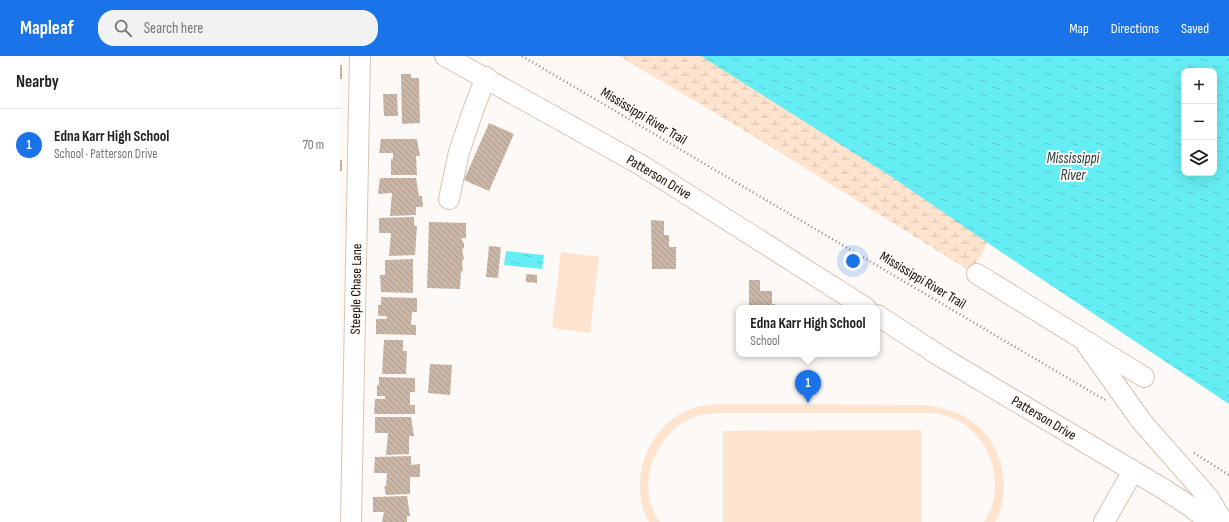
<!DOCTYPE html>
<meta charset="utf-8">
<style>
body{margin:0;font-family:"Sofia Sans Condensed",sans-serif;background:#f2f2f2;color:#222}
.controls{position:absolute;right:12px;top:12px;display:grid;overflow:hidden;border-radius:8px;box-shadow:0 4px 16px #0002}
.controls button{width:36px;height:36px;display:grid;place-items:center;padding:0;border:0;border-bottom:1px solid #e0e0e0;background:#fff;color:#222;font:20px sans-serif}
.you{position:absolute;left:513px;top:205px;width:14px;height:14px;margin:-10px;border:3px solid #fff;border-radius:50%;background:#1a73e8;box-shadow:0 0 0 6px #1a73e833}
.badge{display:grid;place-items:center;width:26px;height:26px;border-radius:50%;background:#1a73e8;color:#fff;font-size:13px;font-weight:700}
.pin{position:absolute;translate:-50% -33px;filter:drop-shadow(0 1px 2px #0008)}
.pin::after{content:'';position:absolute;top:21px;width:14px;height:12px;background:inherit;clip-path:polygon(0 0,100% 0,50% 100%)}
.popup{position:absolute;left:396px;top:249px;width:144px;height:52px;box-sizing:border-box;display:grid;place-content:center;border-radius:8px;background:#fff;filter:drop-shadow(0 1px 3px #0005);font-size:13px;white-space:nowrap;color:#767676}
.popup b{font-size:15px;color:#222}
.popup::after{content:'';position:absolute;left:50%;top:100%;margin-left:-8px;border:8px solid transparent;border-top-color:#fff}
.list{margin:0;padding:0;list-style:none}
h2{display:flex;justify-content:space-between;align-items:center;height:52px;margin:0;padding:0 16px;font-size:17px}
h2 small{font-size:13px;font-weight:400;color:#767676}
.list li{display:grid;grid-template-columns:26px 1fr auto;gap:12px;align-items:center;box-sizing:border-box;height:72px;padding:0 16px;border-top:1px solid #e0e0e0}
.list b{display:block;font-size:15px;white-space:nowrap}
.list p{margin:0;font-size:13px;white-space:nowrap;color:#767676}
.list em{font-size:13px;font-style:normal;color:#767676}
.icon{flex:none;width:22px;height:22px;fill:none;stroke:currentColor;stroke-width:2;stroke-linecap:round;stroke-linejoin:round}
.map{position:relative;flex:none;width:889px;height:466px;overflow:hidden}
header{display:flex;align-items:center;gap:24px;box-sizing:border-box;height:56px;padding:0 20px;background:#1a73e8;color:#fff}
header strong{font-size:19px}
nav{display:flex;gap:22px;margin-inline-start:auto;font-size:14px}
.search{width:280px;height:36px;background:#f2f2f2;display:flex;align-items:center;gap:10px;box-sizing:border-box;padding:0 14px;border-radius:16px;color:#767676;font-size:15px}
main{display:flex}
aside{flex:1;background:#fff}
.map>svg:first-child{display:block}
.wetland{fill:url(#wetland-marsh)}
.pitch{fill:#fee3ce}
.water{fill:url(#water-ripples);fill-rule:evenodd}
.building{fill:url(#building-back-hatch)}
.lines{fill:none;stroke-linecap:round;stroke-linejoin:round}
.minor-casing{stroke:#d9c4b4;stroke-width:22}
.path{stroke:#8e8884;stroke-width:2.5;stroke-dasharray:1 3;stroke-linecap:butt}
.minor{stroke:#fff;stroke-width:20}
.labels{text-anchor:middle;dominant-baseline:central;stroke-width:4;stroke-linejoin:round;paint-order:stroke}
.street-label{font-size:14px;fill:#150e08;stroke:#fdf9f6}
.water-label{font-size:15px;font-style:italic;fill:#243b3d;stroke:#fdf9f6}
</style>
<header>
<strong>Mapleaf</strong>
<div class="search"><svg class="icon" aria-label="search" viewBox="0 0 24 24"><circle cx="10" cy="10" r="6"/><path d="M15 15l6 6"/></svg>Search here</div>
<nav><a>Map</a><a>Directions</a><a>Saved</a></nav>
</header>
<main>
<aside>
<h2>Nearby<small></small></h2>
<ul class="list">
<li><span class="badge">1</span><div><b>Edna Karr High School</b><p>School · Patterson Drive</p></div><em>70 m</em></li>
</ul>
</aside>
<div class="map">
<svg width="889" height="466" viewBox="0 0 889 466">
<defs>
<pattern id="wetland-marsh" width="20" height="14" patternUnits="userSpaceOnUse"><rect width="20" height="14" fill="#fee3ce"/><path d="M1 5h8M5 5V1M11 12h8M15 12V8" fill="none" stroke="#d9c2af"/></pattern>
<pattern id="water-ripples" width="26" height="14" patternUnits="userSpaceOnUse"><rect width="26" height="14" fill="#65edf4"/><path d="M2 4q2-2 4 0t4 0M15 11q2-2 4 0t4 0" fill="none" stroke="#57cad0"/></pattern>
<pattern id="building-back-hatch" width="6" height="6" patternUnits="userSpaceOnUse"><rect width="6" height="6" fill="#cab6a6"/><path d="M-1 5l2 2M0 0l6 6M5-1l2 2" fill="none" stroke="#ad9b8d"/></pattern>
</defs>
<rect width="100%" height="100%" fill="#fdf9f6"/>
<path class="wetland" d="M279,0H383L650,180L642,198L630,215L407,76Z"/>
<g class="pitch">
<path d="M221,196L259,201L250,277L212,272Z"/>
<path d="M378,348L584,349C627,354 655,374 663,418C665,434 663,452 655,466H644C670,428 648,370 603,359C597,357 591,357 585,357H379C372,358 364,358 357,360C316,373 293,430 320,466H309C303,457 301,444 300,434C298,398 321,361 357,351C364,349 371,349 378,348Z"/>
<path d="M581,374V466H383V375Z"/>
</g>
<g class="water">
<path d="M361,0H889V348L661,196L552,121ZM844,15H874V117H844Z"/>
<path d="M166,195L204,199L202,213L164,209Z"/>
</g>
<g class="building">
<rect x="0" y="9" width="2" height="14"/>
<path d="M61,18H71V22H79L80,67L62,68Z"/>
<path d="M43,38H57L58,60H44Z"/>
<path d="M149,67L174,78L149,135L124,124Z"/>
<path d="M41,83H77L80,100H76L77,119H51V103H53V97H39Z"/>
<rect x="0" y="104" width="2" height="11"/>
<path d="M40,122H76L79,140H82L83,151H76V159L50,160L52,137L38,138Z"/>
<path d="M74,161V170H77L75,199L49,200L51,177H39V162Z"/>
<path d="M311,164L324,165V179H329V191H336V213H312Z"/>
<path d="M89,166L126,167V182H121L124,188V193L122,192L124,204H122L123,216L121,215L120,233L87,232Z"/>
<path d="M149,190L161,191L158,222L146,221Z"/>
<path d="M73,203V237L41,236L40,219H45V204Z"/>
<path d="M186,218L197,219V227L186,226Z"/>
<path d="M409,224H420V235H432V248H435V252H409Z"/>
<path d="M41,241L77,242V256H72L71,269H76V279L36,278V263H47L46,260H38V249H41Z"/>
<path d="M44,284H63V295H67L66,318H42Z"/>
<path d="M90,308L112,309L110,339L88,337Z"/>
<path d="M39,321L75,322V336H70V349H75V358H34L35,343H45V340H37V329H39Z"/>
<path d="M35,361H71L74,380H69V398L46,399L48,377H35Z"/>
<path d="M71,400V409L80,408V421H70V438L46,439L44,430H46L47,417H34L35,401Z"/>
<path d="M67,440L70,460H67V466H42L44,456H33V441Z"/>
</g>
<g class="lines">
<defs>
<g id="minor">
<path d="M105,0L301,109L526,252"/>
<path d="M109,143L119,96L134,52L146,21"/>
<path d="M637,218L804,321"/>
<path d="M537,259L603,302L822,432L851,451L870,466"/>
<path d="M745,286L802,366L868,441L883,466"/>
<path d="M11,466L20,0"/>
<path d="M764,466L793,415"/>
</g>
</defs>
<use href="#minor" class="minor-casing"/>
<g class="path">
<path d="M182,0L765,344"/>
<path d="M854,397L889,419"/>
</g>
<use href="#minor" class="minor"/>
</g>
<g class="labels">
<g class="street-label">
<text transform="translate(304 60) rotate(31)">Mississippi River Trail</text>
<text transform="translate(319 121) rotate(31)">Patterson Drive</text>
<text transform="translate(583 224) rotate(31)">Mississippi River Trail</text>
<text transform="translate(16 233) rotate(-89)">Steeple Chase Lane</text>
<text transform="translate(704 362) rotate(31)">Patterson Drive</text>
</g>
<g class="water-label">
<text x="733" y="102">Mississippi<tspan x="733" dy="17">River</tspan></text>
</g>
</g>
</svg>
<div class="controls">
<button>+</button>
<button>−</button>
<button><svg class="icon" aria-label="layers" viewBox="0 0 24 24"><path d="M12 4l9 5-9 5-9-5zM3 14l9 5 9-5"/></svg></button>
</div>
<div class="you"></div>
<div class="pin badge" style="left:468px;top:347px">1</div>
<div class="popup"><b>Edna Karr High School</b>School</div>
</div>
</main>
